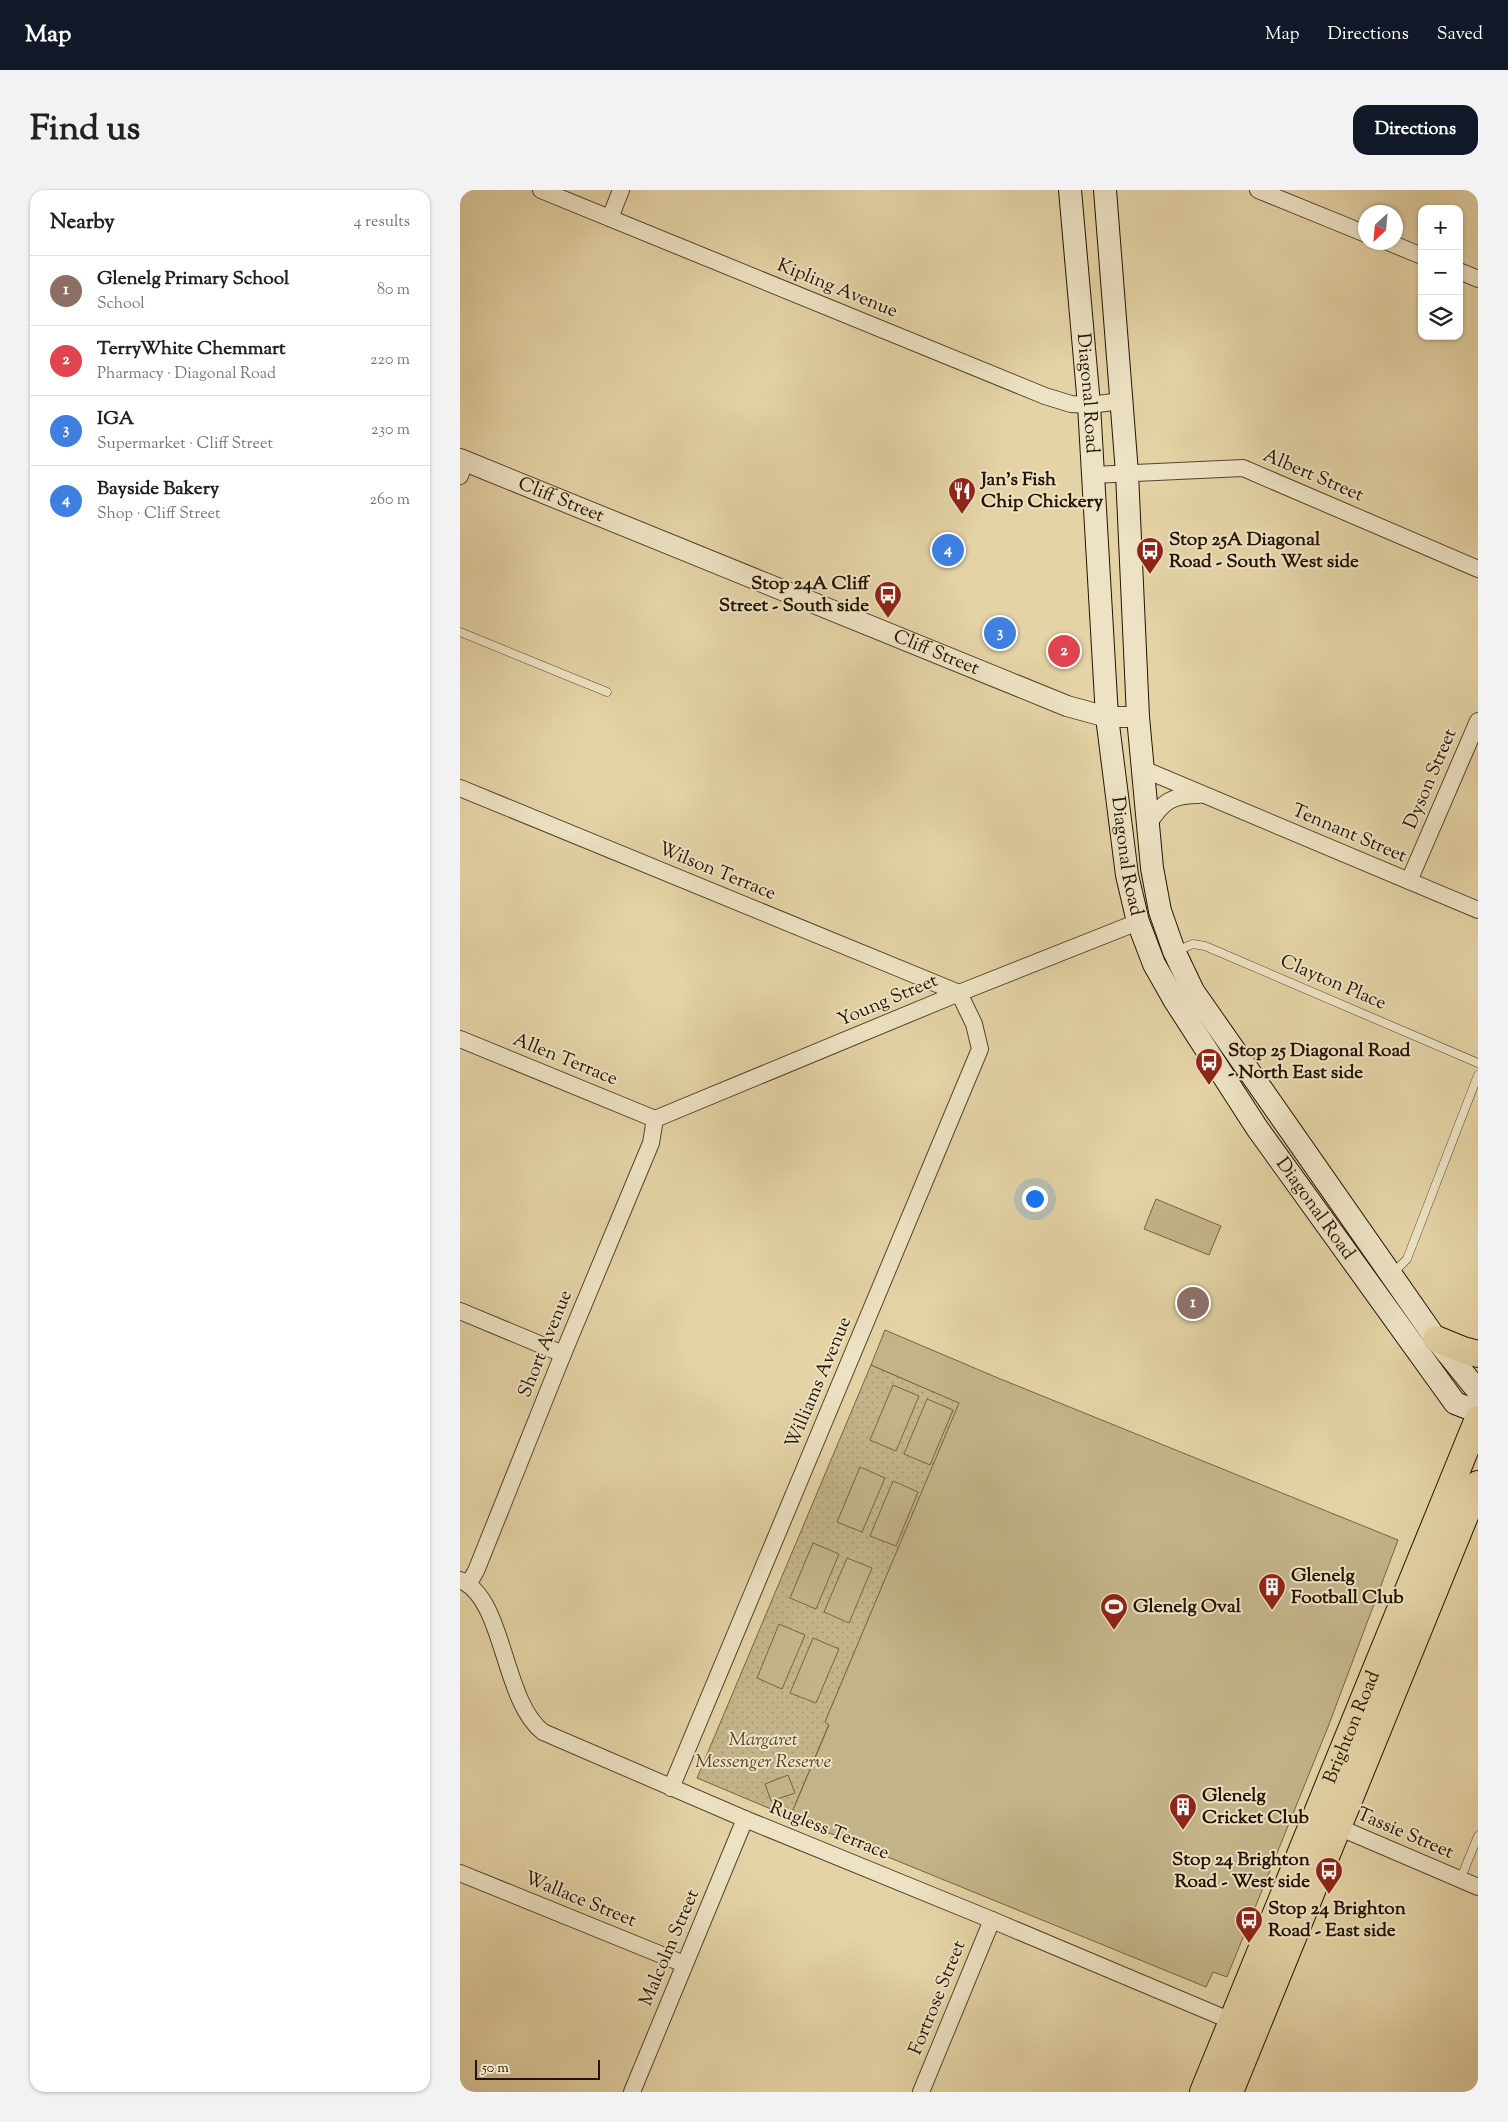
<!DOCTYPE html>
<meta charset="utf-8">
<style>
body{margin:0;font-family:"Sorts Mill Goudy",serif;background:#f2f2f2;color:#222}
.controls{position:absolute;right:15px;top:15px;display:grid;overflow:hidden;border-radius:10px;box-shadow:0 1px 4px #0004}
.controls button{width:45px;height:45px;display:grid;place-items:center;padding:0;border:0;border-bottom:1px solid #e0e0e0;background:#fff;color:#222;font:25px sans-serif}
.compass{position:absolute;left:898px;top:15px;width:45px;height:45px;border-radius:50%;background:#fff;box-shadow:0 1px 4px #0004;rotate:206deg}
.scale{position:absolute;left:15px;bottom:12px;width:125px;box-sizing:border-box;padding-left:5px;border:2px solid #241402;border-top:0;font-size:14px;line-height:18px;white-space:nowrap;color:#241402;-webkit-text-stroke:4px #ede2c4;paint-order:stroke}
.you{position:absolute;left:574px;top:1008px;width:18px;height:18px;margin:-12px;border:4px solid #fff;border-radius:50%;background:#1a73e8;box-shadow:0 0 0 8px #1a73e833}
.badge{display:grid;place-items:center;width:32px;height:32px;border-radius:50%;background:#111827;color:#fff;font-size:16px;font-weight:700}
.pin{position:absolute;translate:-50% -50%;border:2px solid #fff;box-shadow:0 1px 5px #0006}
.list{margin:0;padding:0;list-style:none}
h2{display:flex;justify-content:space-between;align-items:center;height:65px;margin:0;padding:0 20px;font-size:21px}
h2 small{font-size:16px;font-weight:400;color:#767676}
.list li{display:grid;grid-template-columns:32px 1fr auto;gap:15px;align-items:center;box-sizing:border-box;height:70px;padding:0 20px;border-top:1px solid #e0e0e0}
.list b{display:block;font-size:19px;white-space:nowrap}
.list p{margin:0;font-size:16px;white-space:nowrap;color:#767676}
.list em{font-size:16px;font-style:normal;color:#767676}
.icon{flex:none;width:28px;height:28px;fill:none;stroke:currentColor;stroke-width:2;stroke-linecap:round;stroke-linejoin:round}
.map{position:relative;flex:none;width:1018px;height:1902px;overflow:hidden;border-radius:15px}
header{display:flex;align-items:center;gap:30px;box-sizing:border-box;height:70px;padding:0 25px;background:#111827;color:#fff}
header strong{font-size:24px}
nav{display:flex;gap:28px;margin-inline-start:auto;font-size:18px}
.intro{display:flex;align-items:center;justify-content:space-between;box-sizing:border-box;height:120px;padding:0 30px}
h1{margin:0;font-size:35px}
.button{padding:12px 22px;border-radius:15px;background:#111827;color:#fff;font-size:18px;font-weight:700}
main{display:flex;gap:30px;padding:0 30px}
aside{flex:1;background:#fff;border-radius:15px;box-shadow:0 1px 4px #0004}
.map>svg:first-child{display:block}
.park{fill:url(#park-dots);stroke:#746446}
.pitch{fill:#c3b389;stroke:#746446}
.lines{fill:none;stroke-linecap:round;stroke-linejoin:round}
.service-casing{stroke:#54442b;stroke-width:9}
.minor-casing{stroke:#54442b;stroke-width:18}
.tertiary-casing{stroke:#54442b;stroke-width:22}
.secondary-casing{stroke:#241402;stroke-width:24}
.primary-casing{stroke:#241402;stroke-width:28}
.service{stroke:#ede2c4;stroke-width:8}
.minor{stroke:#ede2c4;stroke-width:16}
.tertiary{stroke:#ede2c4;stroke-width:20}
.secondary{stroke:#ede2c4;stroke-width:22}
.primary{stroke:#e4d3a5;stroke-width:26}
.labels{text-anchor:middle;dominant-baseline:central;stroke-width:4;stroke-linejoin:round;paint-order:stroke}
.street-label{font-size:19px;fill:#241402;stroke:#ede2c4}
.poi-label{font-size:19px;font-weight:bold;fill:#241402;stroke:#ede2c4;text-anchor:start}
.park-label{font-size:19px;font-style:italic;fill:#54442a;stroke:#ede2c4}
</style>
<header>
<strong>Map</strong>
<nav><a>Map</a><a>Directions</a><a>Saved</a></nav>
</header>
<div class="intro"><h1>Find us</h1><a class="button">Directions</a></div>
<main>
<aside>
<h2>Nearby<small>4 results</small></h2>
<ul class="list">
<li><span class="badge" style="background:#8d6e63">1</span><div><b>Glenelg Primary School</b><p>School</p></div><em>80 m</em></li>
<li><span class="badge" style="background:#e0444e">2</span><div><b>TerryWhite Chemmart</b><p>Pharmacy · Diagonal Road</p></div><em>220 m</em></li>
<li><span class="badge" style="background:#3f7fe0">3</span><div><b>IGA</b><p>Supermarket · Cliff Street</p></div><em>230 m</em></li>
<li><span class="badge" style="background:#3f7fe0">4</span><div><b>Bayside Bakery</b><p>Shop · Cliff Street</p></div><em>260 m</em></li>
</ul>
</aside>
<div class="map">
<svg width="1018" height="1902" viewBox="0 0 1018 1902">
<defs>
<pattern id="park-dots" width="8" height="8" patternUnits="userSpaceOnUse" patternTransform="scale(1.25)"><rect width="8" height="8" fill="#c3b389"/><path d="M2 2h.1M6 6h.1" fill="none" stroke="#a79975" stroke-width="1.8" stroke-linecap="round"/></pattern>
</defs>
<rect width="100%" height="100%" fill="#e4d3a5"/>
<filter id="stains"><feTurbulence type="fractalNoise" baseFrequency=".004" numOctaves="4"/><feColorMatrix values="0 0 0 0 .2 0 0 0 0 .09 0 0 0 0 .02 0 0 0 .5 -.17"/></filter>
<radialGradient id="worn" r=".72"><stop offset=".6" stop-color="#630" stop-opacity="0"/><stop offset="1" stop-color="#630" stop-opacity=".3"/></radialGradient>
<path class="park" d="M411,1175L500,1213L365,1532L369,1534L330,1627L237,1588Z"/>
<g class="pitch">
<path d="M696,1009L761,1036L749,1065L684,1039Z"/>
<path d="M425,1140L538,1188L938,1350L868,1537L767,1787L753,1782L746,1797L330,1627L369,1535L365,1532L499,1213L411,1175Z"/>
<path d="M433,1195L459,1206L436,1261L410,1250Z"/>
<path d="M467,1209L493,1220L470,1275L444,1264Z"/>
<path d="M400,1277L425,1288L402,1342L377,1332Z"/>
<path d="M433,1291L458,1302L436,1356L410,1346Z"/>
<path d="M353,1353L379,1364L356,1419L330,1408Z"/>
<path d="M387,1368L412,1378L389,1433L364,1422Z"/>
<path d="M319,1434L345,1445L322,1499L297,1488Z"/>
<path d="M353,1448L379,1459L356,1513L330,1503Z"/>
<path d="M328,1585L335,1603L311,1611L305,1594Z"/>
</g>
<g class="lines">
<defs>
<g id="service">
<path d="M0,442L147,502"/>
<path d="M716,761L733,754L745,756L1018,873"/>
<path d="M932,1084L947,1069L1018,885"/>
<path d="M1000,1690L1018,1646"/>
</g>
<g id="minor">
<path d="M81,0L585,206L611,214L629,215L662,211"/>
<path d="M798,0L906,44"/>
<path d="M150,28L161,0"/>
<path d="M928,52L962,66"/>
<path d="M999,81L1018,89"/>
<path d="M632,285L783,278L1018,379"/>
<path d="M0,286L5,271"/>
<path d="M683,579L1018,720"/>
<path d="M0,598L499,803L514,834L520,859L211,1598"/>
<path d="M688,635C702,612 711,605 739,605"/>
<path d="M949,691L1018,531"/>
<path d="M0,849L195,929"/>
<path d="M195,929L499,803L678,732"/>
<path d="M0,1121L103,1164"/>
<path d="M0,1390C45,1408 42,1510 83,1542L285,1629L532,1730L781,1835"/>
<path d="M9,1393L16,1381L103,1164L191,953L195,929"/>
<path d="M871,1634L1018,1697"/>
<path d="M0,1683L224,1774"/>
<path d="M172,1902L285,1629"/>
<path d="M461,1902L532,1730"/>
</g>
<g id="tertiary">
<path id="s1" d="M0,269L607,516L647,527H678"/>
</g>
<g id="secondary">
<path id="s2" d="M610,0L629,215L647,527L667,685L678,732L694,774L715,811L797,938L995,1213L1018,1222"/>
<path d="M645,0L667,283L678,527L692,678L700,721L714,761L733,801L976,1149L1018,1201"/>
</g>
<g id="primary">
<path d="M976,1149L1003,1160L1018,1164"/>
<path id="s3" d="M743,1902L1018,1229"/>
<path d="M770,1902L1018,1294"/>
</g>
</defs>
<use href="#service" class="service-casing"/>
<use href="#minor" class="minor-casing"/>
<use href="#tertiary" class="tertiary-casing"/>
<use href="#secondary" class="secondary-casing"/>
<use href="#primary" class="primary-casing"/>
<use href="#service" class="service"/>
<use href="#minor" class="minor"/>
<use href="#tertiary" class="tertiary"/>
<use href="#secondary" class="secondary"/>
<use href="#primary" class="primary"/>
</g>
<defs>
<symbol id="restaurant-pin" viewBox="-11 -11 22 30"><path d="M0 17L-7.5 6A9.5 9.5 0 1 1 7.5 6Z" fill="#8f2418" stroke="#ede2c4"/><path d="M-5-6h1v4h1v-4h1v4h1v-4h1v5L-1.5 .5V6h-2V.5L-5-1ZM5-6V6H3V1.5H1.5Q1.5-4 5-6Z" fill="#fff"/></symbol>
<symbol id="bus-pin" viewBox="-11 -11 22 30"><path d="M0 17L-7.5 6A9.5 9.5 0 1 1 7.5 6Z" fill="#8f2418" stroke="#ede2c4"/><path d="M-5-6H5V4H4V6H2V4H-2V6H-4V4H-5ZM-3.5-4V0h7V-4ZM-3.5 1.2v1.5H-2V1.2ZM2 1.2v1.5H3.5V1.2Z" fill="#fff"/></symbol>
<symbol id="building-pin" viewBox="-11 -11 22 30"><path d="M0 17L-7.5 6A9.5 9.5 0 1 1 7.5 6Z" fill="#8f2418" stroke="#ede2c4"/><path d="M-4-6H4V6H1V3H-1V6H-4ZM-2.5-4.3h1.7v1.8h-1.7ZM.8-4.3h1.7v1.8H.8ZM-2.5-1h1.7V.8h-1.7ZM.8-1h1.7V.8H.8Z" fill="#fff"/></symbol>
<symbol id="stadium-pin" viewBox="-11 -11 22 30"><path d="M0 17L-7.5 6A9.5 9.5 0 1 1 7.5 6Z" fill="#8f2418" stroke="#ede2c4"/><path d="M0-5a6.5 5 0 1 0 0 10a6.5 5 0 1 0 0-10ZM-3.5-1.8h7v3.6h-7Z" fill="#fff"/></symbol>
</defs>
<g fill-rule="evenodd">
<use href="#restaurant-pin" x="486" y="285" width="32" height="43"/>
<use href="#bus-pin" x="674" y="345" width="32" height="43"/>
<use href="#bus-pin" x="412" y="389" width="32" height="43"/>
<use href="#bus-pin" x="733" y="856" width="32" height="43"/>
<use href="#building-pin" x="796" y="1381" width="32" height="43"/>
<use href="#stadium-pin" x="638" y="1401" width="32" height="43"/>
<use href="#building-pin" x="707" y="1601" width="32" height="43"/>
<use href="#bus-pin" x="853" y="1665" width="32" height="43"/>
<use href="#bus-pin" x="773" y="1714" width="32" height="43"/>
</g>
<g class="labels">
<g class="street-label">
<text transform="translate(377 99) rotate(22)">Kipling Avenue</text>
<text stroke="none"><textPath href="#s2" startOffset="204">Diagonal Road</textPath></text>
<text transform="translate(853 286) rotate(23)">Albert Street</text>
<text stroke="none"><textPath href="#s1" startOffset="109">Cliff Street</textPath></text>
<text stroke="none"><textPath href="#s1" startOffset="514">Cliff Street</textPath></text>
<text transform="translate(971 589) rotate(-67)">Dyson Street</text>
<text transform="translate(889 644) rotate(23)">Tennant Street</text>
<text stroke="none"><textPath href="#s2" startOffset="669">Diagonal Road</textPath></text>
<text transform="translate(257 682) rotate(22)">Wilson Terrace</text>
<text transform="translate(873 793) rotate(23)">Clayton Place</text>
<text transform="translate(428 811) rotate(-23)">Young Street</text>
<text transform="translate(105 870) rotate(22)">Allen Terrace</text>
<text stroke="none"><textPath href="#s2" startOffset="1074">Diagonal Road</textPath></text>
<text transform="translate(86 1154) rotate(-68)">Short Avenue</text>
<text transform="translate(359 1193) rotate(-67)">Williams Avenue</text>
<text stroke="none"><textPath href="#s3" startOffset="394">Brighton Road</textPath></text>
<text transform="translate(369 1641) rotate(22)">Rugless Terrace</text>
<text transform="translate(945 1644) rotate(23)">Tassie Street</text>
<text transform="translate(120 1710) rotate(22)">Wallace Street</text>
<text transform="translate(210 1758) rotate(-67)">Malcolm Street</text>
<text transform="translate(478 1808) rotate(-68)">Fortrose Street</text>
</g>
<g class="poi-label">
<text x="521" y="290">Jan's Fish<tspan x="521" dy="22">Chip Chickery</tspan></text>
<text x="709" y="350">Stop 25A Diagonal<tspan x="709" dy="22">Road - South West side</tspan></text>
<text x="409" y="394" text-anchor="end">Stop 24A Cliff<tspan x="409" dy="22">Street - South side</tspan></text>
<text x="768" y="861">Stop 25 Diagonal Road<tspan x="768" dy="22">- North East side</tspan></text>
<text x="831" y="1386">Glenelg<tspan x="831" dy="22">Football Club</tspan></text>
<text x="673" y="1417">Glenelg Oval</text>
<text x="742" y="1606">Glenelg<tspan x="742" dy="22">Cricket Club</tspan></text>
<text x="850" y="1670" text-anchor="end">Stop 24 Brighton<tspan x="850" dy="22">Road - West side</tspan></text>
<text x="808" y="1719">Stop 24 Brighton<tspan x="808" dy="22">Road - East side</tspan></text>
</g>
<g class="park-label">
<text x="303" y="1550">Margaret<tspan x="303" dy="22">Messenger Reserve</tspan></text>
</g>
</g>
<rect width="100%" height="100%" filter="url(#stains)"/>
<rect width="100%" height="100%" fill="url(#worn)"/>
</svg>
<div class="controls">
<button>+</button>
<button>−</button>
<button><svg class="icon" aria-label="layers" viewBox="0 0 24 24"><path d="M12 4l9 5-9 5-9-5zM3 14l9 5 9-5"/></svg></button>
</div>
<svg class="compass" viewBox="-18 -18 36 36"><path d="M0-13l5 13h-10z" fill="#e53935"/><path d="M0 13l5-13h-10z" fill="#767676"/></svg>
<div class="scale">50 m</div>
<div class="you"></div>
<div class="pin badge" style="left:733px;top:1113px;background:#8d6e63">1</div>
<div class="pin badge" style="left:604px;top:461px;background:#e0444e">2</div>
<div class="pin badge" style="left:540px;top:443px;background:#3f7fe0">3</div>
<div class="pin badge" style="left:488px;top:360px;background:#3f7fe0">4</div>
</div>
</main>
